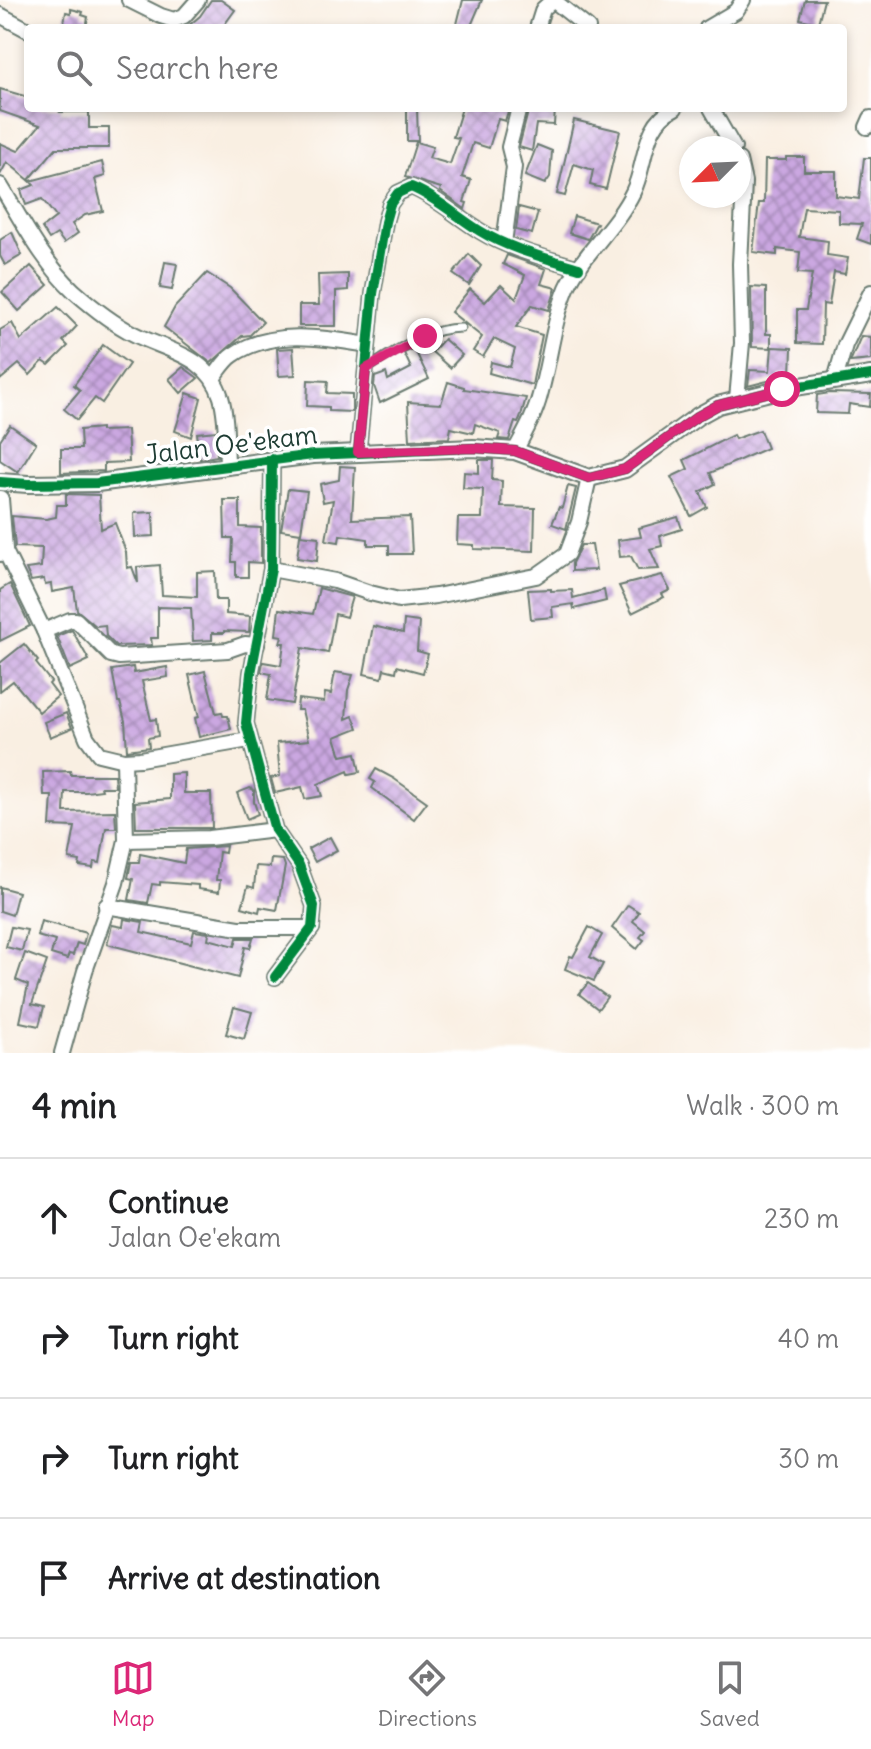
<!DOCTYPE html>
<meta charset="utf-8">
<style>
body{margin:0;font-family:Delius,sans-serif;background:#f6f6f6;color:#202124}
.compass{position:absolute;left:679px;top:136px;width:72px;height:72px;border-radius:50%;background:#fff;box-shadow:0 4px 12px #0003;rotate:246deg}
.stop{position:absolute;width:24px;height:24px;margin:-18px;border:6px solid #db2777;border-radius:50%;background:#fff}
.stop.end{background:#db2777;border-color:#fff;box-shadow:0 2px 8px #0008}
.list{margin:0;padding:0;list-style:none}
h2{display:flex;justify-content:space-between;align-items:center;height:104px;margin:0;padding:0 32px;font-size:34px}
h2 small{font-size:26px;font-weight:400;color:#757577}
.list li{display:grid;grid-template-columns:52px 1fr auto;gap:24px;align-items:center;box-sizing:border-box;height:120px;padding:0 32px;border-top:2px solid #e0e0e0}
.list b{display:block;font-size:30px;white-space:nowrap}
.list p{margin:0;font-size:26px;white-space:nowrap;color:#757577}
.list em{font-size:26px;font-style:normal;color:#757577}
.icon{flex:none;width:44px;height:44px;fill:none;stroke:currentColor;stroke-width:2;stroke-linecap:round;stroke-linejoin:round}
.map{position:relative;flex:none;width:871px;height:1053px;overflow:hidden}
.search{position:absolute;background:#fff;box-shadow:0 4px 12px #0003;left:24px;right:24px;top:24px;height:88px;display:flex;align-items:center;gap:20px;box-sizing:border-box;padding:0 28px;border-radius:8px;color:#757577;font-size:30px}
.sheet{height:584px;background:#fff}
nav{display:flex;justify-content:space-around;align-items:center;box-sizing:border-box;height:112px;border-top:2px solid #e0e0e0;background:#fff;font-size:22px;color:#757577}
nav a{display:grid;justify-items:center;gap:4px}
nav .on{color:#db2777}
.map>svg:first-child{display:block}
.building{fill:url(#building-cross-hatch)}
.lines{fill:none;stroke-linecap:round;stroke-linejoin:round}
.service-casing{stroke:#6b7b71;stroke-width:11}
.minor-casing{stroke:#6b7b71;stroke-width:18}
.tertiary-casing{stroke:#6b7b71;stroke-width:20}
.service{stroke:#fff;stroke-width:7}
.minor{stroke:#fff;stroke-width:14}
.tertiary{stroke:#fff;stroke-width:16}
.cycleway-casing{stroke:#fff;stroke-width:15}
.cycleway{stroke:#00873e;stroke-width:10}
.route{stroke:#db2777;stroke-width:10}
.labels{text-anchor:middle;dominant-baseline:central;stroke-width:7;stroke-linejoin:round;paint-order:stroke}
.street-label{font-size:26px;fill:#1f3d34;stroke:#fff}
</style>
<div class="map">
<svg width="871" height="1053" viewBox="0 0 871 1053">
<defs>
<pattern id="building-cross-hatch" width="8" height="8" patternUnits="userSpaceOnUse" patternTransform="scale(2)"><rect width="8" height="8" fill="#cba7e1"/><path d="M0 0l8 8M0 8l8-8" fill="none" stroke="#a489b7"/></pattern>
</defs>
<rect width="100%" height="100%" fill="#fff"/>
<filter id="ink" filterUnits="userSpaceOnUse"><feTurbulence type="fractalNoise" baseFrequency=".0125" numOctaves="2"/><feDisplacementMap in="SourceGraphic" scale="16" xChannelSelector="R" yChannelSelector="G"/><feConvolveMatrix kernelMatrix="1 2 1 2 8 2 1 2 1" color-interpolation-filters="sRGB"/></filter>
<filter id="wash" filterUnits="userSpaceOnUse"><feTurbulence type="fractalNoise" baseFrequency=".006" numOctaves="4" result="noise"/><feDisplacementMap in="SourceGraphic" scale="32" xChannelSelector="R" yChannelSelector="G"/><feGaussianBlur stdDeviation="1.8" result="paint"/><feColorMatrix in="noise" values="0 0 0 0 0 0 0 0 0 0 0 0 0 0 0 0 0 1.4 0 .05"/><feComposite in="paint" operator="in"/></filter>
<g filter="url(#wash)">
<rect width="100%" height="100%" fill="#f9efe2"/>
<g id="blocks">
<g class="building">
<path d="M211,0H221L235,10L222,28H186L200,16Z"/>
<path d="M463,0H482L470,28H456Z"/>
<path d="M805,0H824L818,23L800,19Z"/>
<path d="M71,9L83,12L82,15L88,17L86,28H63L66,12L71,13Z"/>
<path d="M0,89L28,97V108H62L60,112H89V128H109V148H56L29,180L7,162L0,175V143L18,151L40,125L0,111Z"/>
<path d="M407,108H417L418,141H407Z"/>
<path d="M462,108H509L505,121L498,119L489,148L473,143L462,177L471,180L464,202L467,203L465,209L440,191L441,188L405,177L416,142L433,147L429,158L450,164L459,138L453,137Z"/>
<path d="M529,108H555L554,125L536,124L532,151L519,147Z"/>
<path d="M574,120L620,131L606,189L590,185L593,170L574,164L565,196L557,194Z"/>
<path d="M537,145L552,151L550,177L545,184L525,176Z"/>
<path d="M786,157H804V171H836V196L859,199L864,158H871V244L857,239L862,224L839,223V210L804,208L799,237L828,241L827,255L848,258L845,274L834,272L829,305L823,304L822,344L797,343V310H806L812,274L798,273L800,252L777,249V255L753,252L759,203H764L765,160H786Z"/>
<path d="M102,162L105,176L95,179L103,211L85,215L72,224L78,233L64,243L57,234L49,239L42,228L56,217L42,199L26,205L21,190L34,185L30,181Z"/>
<path d="M519,207L538,212L532,234L516,230Z"/>
<path d="M574,216L597,223L588,239L569,233Z"/>
<path d="M12,232L22,255L5,265L0,256V240Z"/>
<path d="M469,254L481,266L469,285L453,274Z"/>
<path d="M507,255L546,269L541,284L556,288L549,310L532,305L516,327L542,335L532,385L489,373L491,362L510,367L515,349L494,339L483,357L473,351L482,337L451,312L470,289L485,302L501,285L516,299L525,275L503,264Z"/>
<path d="M165,262L177,264L172,290L160,288Z"/>
<path d="M31,266L48,285L19,311L2,292Z"/>
<path d="M207,273L230,288L263,322L250,335L242,336L211,363L164,327L175,307Z"/>
<path d="M348,274V290L336,291V326H299V305H319L318,275Z"/>
<path d="M751,287L766,288V334H771V348L752,347Z"/>
<path d="M58,307L77,326L63,341L68,346L49,365L43,361L30,375L19,364L0,380V330L12,323L21,340Z"/>
<path d="M861,336L871,337V360L850,362Z"/>
<path d="M444,339L462,355L450,368L432,352Z"/>
<path d="M103,345L129,364L102,403L95,398L77,420L64,409L80,390L74,385Z"/>
<path d="M772,347L792,348L791,374H779V378L748,386L750,370L770,371Z"/>
<path d="M293,348L295,375L279,376L277,349Z"/>
<path d="M414,348L429,379L380,403L374,386L375,377L386,373L388,380L411,368L404,353Z"/>
<path d="M183,367L198,378L181,393L169,379Z"/>
<path d="M308,380L328,381L327,393L352,394V412L329,411V407L307,406Z"/>
<path d="M448,382L464,387V389L526,398L520,419L518,423L515,422L509,440L498,439L500,433L475,424L473,433L451,428L449,438L410,440L408,402L441,404Z"/>
<path d="M187,393L201,398L191,437L175,431Z"/>
<path d="M830,393L871,394L870,407L849,404L848,414L816,413L817,395Z"/>
<path d="M10,425L36,443L18,472L0,460V440Z"/>
<path d="M101,428V431L127,430L129,462L104,463V471L61,473V449H81L80,430Z"/>
<path d="M760,430L767,448L710,473L715,484L700,492L707,507L691,516L671,477L688,469L684,460L733,435L735,439Z"/>
<path d="M216,431L217,456L200,459L197,433Z"/>
<path d="M479,460H493L492,480L502,481L501,507L535,508L534,551L474,549V545L457,544L458,518H482L483,489L463,488L464,472L479,473Z"/>
<path d="M340,466L355,467L352,519L410,517L412,554H389V545H368V539L340,535L339,542L326,540L333,500L323,502L320,484L339,480Z"/>
<path d="M568,486L576,488L566,529L552,524L559,507L562,508Z"/>
<path d="M288,489L307,491L301,533L281,530Z"/>
<path d="M66,494L99,495L101,529L115,523L126,552L127,568L132,567L138,583L137,567L160,565L162,595L197,597V572L215,571L216,600H226V614L250,616L249,632L224,631V633H212V640L193,641L191,608L158,607V638H151L152,645L116,646L106,636L105,625L96,626L77,610L74,588L52,592L51,584L45,585L44,579L31,581L26,569L41,567L42,548L15,547L12,516L46,519L56,517L57,505H66Z"/>
<path d="M224,500H240V527L261,528V563L248,562V577H236V562H232L233,538H225Z"/>
<path d="M153,512L154,536L135,537L134,513Z"/>
<path d="M678,517L682,529L660,536L662,546L650,549L659,569L638,570L631,556L620,557L618,540L641,537L639,528Z"/>
<path d="M300,535L319,537L317,561L297,558Z"/>
<path d="M581,545H592L596,570L572,571V563Z"/>
<path d="M662,575L670,590L662,594L664,597L632,613L619,586Z"/>
<path d="M10,584L30,626L0,641V590Z"/>
<path d="M319,588L352,597L346,617L335,614L328,653L302,648L292,704L267,700L271,674L261,672L263,662L281,665L284,643H280L282,636L276,635L279,609L313,614Z"/>
<path d="M551,589V591L572,590L573,598L604,590L606,601L574,609L573,604L552,607L553,617L531,619L528,590Z"/>
<path d="M404,620L419,622L417,651L428,654L423,673L397,666L396,672L384,669L382,678L364,674L373,626L403,633Z"/>
<path d="M72,630L89,660L70,669L57,636Z"/>
<path d="M24,644L38,661L36,663L51,682L49,684L58,696L39,712L13,681L0,691V663Z"/>
<path d="M133,667L134,673L167,667L168,677L142,681L151,720L156,719L158,736L148,738L149,747L127,750L125,721L120,702H118L112,670Z"/>
<path d="M205,671L216,713L222,712L223,716H228L231,729L199,737L195,718L199,717L189,675Z"/>
<path d="M335,672L353,675L348,690L346,719L353,716L358,728L335,737L341,756L356,753L360,772L349,774L348,771L318,784L322,796L305,799L302,787L275,793L271,778L280,776L277,743L309,740L302,710H297L298,699L324,702L325,693L331,694Z"/>
<path d="M66,713L72,728L50,737L44,722Z"/>
<path d="M376,769L393,778L427,802L414,819L372,788L375,782L370,779Z"/>
<path d="M70,771L71,775H114L115,787H101L102,790L86,792H65L64,812L115,811L116,828H106L100,863L94,862L93,868L79,866L80,861L69,859L75,827L50,826L52,796H44L43,772Z"/>
<path d="M184,773V793H211L212,828H136L135,802L170,799V774Z"/>
<path d="M250,788L254,790V802L258,814L247,819L237,793Z"/>
<path d="M330,837L337,850L315,862L308,849Z"/>
<path d="M226,846L225,853L219,852L216,880H220L219,892L198,889V885L160,882V885L152,884L148,903L129,900L133,879L128,878L131,862H139L140,854L184,863L186,849Z"/>
<path d="M271,859L283,860L285,866L277,910L260,907L259,912L242,907L248,886L254,888L256,866L270,867Z"/>
<path d="M0,887L18,892L12,915L0,911Z"/>
<path d="M628,905L639,912L633,921L645,931L640,937L644,940L637,949L612,928Z"/>
<path d="M124,919L143,922L141,932L191,943L194,931L209,933L208,939L235,946L237,938H253L250,948L245,947L238,978L107,944L112,925L123,927Z"/>
<path d="M41,921L86,933L83,945L77,943L73,955L69,954L67,959L51,954L55,941L37,936Z"/>
<path d="M11,927L27,930L22,951L6,947Z"/>
<path d="M589,927L602,935L590,957L603,964L594,981L565,969L570,956L573,957Z"/>
<path d="M25,953L47,961L32,1004L44,1007L39,1026L20,1022L28,985L16,980Z"/>
<path d="M588,983L607,997L598,1009L579,994Z"/>
<path d="M234,1007L252,1012L244,1039L226,1034Z"/>
</g>
</g>
</g>
<g filter="url(#ink)">
<use href="#blocks" fill-opacity="0" stroke="#6b7b71" stroke-width="2"/>
<g class="lines">
<defs>
<path id="service" d="M368,368C397,350 427,328 461,328"/>
<g id="minor">
<path d="M129,0L161,16L174,20L184,16L198,0"/>
<path d="M0,15L28,30"/>
<path d="M537,28L543,9L553,0L588,28"/>
<path d="M707,28L736,11L743,0"/>
<path d="M711,108L734,148"/>
<path d="M867,127L871,118"/>
<path d="M0,185C23,222 42,261 74,291C91,306 114,324 134,334C167,351 208,355 221,397C227,418 226,442 227,464"/>
<path d="M504,243L514,167L509,147L519,108"/>
<path d="M213,378C219,371 225,360 233,355C272,328 326,338 368,345"/>
<path d="M835,380L845,345L871,292"/>
<path d="M737,399L742,343L740,264L744,182L739,160"/>
<path d="M515,451C525,432 535,415 540,395C550,360 553,322 567,288C583,253 616,227 633,192C647,164 642,123 675,108"/>
<path d="M358,452L373,294L385,222L390,204L398,193L411,187C436,197 457,217 480,231C509,249 546,258 579,268"/>
<path d="M272,459L271,569L251,673L246,723L275,830L299,865L314,906L312,928L275,977"/>
<path d="M4,549L44,631L87,738L99,754L124,760L140,759L249,740"/>
<path d="M271,569L335,581L370,593L399,600L436,596L536,576L567,554L579,522L589,478"/>
<path d="M44,631L70,620H76L111,655L119,657L228,650L245,644L257,645"/>
<path d="M126,840L209,838L275,830"/>
<path d="M106,906L239,928H312"/>
<path d="M62,1053L85,971L116,883L126,840L124,760"/>
</g>
<g id="tertiary">
<path d="M0,482L28,484L97,483L313,455L473,448L515,451L589,478L625,469L698,416L718,405L782,389L871,375"/>
<path d="M0,499L4,549L0,553"/>
</g>
</defs>
<use href="#service" class="service-casing"/>
<use href="#minor" class="minor-casing"/>
<use href="#tertiary" class="tertiary-casing"/>
<use href="#service" class="service"/>
<use href="#minor" class="minor"/>
<use href="#tertiary" class="tertiary"/>
<defs>
<g id="cycleway">
<path d="M358,452L373,294L385,222L390,204L398,193L411,187C436,197 457,217 480,231C509,249 546,258 579,268"/>
<path d="M272,459L271,569L251,673L246,723L275,830L299,865L314,906L312,928L275,977"/>
<path d="M0,482L28,484L97,483L313,455L473,448L515,451L589,478L625,469L698,416L718,405L782,389L871,375"/>
</g>
</defs>
<use href="#cycleway" class="cycleway-casing"/>
<use href="#cycleway" class="cycleway"/>
</g>
</g>
<g class="lines" filter="url(#ink)">
<path class="route" d="M425,336L366,369L358,452L473,448L515,451L589,478L625,469L698,416L718,405L782,389"/>
</g>
<g class="labels">
<g class="street-label">
<text transform="translate(231 444) rotate(-7)">Jalan Oe'ekam</text>
</g>
</g>
</svg>
<svg class="compass" viewBox="-18 -18 36 36"><path d="M0-13l5 13h-10z" fill="#e53935"/><path d="M0 13l5-13h-10z" fill="#757577"/></svg>
<div class="stop" style="left:782px;top:389px"></div>
<div class="stop end" style="left:425px;top:336px"></div>
<div class="search"><svg class="icon" aria-label="search" viewBox="0 0 24 24"><circle cx="10" cy="10" r="6"/><path d="M15 15l6 6"/></svg>Search here</div>
</div>
<section class="sheet">
<h2>4 min<small>Walk · 300 m</small></h2>
<ul class="list">
<li><svg class="icon" aria-label="ahead" viewBox="0 0 24 24"><path d="M12 20V5M6 11l6-6 6 6"/></svg><div><b>Continue</b><p>Jalan Oe'ekam</p></div><em>230 m</em></li>
<li><svg class="icon" aria-label="right" viewBox="0 0 24 24"><path d="M7 20v-9h11M14 6l5 5-5 5"/></svg><div><b>Turn right</b></div><em>40 m</em></li>
<li><svg class="icon" aria-label="right" viewBox="0 0 24 24"><path d="M7 20v-9h11M14 6l5 5-5 5"/></svg><div><b>Turn right</b></div><em>30 m</em></li>
<li><svg class="icon" aria-label="arrive" viewBox="0 0 24 24"><path d="M6 21V4h12l-3 4 3 4H6"/></svg><div><b>Arrive at destination</b></div></li>
</ul>
</section>
<nav>
<a class="on"><svg class="icon" aria-label="map" viewBox="0 0 24 24"><path d="M3 6l6-2 6 2 6-2v14l-6 2-6-2-6 2zM9 4v14M15 6v14"/></svg>Map</a>
<a><svg class="icon" aria-label="directions" viewBox="0 0 24 24"><path d="M12 3l9 9-9 9-9-9zM9 14v-3h6M13 9l2 2-2 2"/></svg>Directions</a>
<a><svg class="icon" aria-label="saved" viewBox="0 0 24 24"><path d="M7 4h10v16l-5-4-5 4z"/></svg>Saved</a>
</nav>
